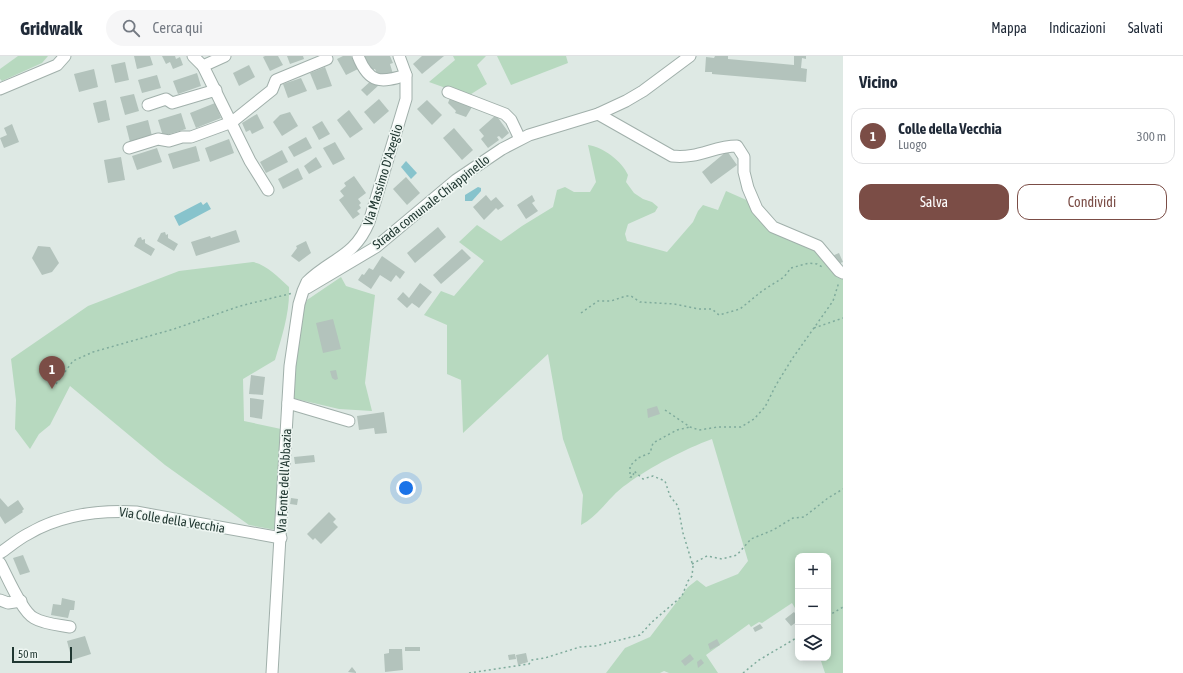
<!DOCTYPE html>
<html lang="it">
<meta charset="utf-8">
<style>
body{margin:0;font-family:"Asap Condensed",sans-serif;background:#f6f6f7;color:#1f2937}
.controls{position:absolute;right:12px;bottom:12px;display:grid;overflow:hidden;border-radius:8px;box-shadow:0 2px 10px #0003}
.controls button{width:36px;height:36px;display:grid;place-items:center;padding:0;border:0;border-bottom:1px solid #e0e1e3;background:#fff;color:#1f2937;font:20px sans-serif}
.scale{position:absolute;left:12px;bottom:10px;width:60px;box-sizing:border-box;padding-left:4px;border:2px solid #203731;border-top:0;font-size:11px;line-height:14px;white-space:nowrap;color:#203731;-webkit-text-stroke:3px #eef6f2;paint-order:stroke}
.you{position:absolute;left:406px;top:432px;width:14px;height:14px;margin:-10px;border:3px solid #fff;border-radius:50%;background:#1a73e8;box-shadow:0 0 0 6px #1a73e833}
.badge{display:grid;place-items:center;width:26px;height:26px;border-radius:50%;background:#7b4d46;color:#fff;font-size:13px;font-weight:700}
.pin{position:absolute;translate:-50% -33px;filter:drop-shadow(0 1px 2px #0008)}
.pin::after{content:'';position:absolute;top:21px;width:14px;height:12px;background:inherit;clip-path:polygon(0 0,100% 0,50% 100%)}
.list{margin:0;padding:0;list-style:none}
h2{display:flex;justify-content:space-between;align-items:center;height:52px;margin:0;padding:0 16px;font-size:17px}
h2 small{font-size:13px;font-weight:400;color:#747a83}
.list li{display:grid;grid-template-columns:26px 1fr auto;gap:12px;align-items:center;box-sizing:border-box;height:56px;margin:0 8px 8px;padding:0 8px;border:1px solid #e0e1e3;border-radius:12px}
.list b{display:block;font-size:15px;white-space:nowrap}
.list p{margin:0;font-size:13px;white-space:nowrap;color:#747a83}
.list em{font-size:13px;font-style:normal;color:#747a83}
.actions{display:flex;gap:8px;padding:12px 16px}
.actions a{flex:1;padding:9px 0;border:1px solid #7b4d46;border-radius:12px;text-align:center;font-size:14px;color:#7b4d46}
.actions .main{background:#7b4d46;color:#fff}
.icon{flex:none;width:22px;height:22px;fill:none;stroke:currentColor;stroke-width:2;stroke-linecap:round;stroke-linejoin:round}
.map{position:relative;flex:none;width:843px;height:617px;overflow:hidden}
header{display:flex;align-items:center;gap:24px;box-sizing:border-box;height:56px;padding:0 20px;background:#fff;border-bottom:1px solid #e0e1e3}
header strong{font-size:19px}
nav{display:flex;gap:22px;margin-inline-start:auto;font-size:14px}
.search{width:280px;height:36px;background:#f6f6f7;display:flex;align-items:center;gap:10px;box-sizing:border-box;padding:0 14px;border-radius:22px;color:#747a83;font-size:15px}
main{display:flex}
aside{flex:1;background:#fff}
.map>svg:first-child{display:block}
.green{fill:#b7d9bf}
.water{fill:#87c3cc}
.building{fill:#b3c3bc}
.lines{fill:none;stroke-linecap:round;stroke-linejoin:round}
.minor-casing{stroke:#a1b0ab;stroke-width:13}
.path{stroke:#7fab9c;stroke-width:1.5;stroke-dasharray:2 3;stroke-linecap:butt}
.minor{stroke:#fff;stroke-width:11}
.labels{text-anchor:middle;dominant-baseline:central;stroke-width:3.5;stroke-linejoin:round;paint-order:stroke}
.street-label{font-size:13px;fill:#203731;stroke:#eef6f2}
</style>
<header>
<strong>Gridwalk</strong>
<div class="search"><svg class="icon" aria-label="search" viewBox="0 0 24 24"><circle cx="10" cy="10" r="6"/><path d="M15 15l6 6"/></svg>Cerca qui</div>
<nav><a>Mappa</a><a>Indicazioni</a><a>Salvati</a></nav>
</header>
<main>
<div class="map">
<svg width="843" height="617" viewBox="0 0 843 617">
<rect width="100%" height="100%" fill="#dee9e4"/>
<g class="green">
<path d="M18,0H48L42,7L2,25L0,23V13Z"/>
<path d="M453,0H486L477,9L487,28L468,40L429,26L455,4Z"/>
<path d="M497,0H566L568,7L511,29Z"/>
<path d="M588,89C603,91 622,105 628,119L626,126L634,137L643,143L652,146L658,151L655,156L628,168L625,178L627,185L667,196L693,166L698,155L703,149L718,154L726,135L760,150L775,167L818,187L843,221V617H825L820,602H828V500H798V557L792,547L762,567L759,566L751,571L749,568L706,599L718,617H669L664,615L660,617H606L625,592L650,581L688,531L697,524L706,531L738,518L748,505L712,383C685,393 650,411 627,428C609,440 600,459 581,469L583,439L563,383L548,298L463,377L461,324L447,318V269L424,259L441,235L454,240L484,205L459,186L477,169L501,185L522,170L553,151L557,134L565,131L574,136H590L596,126Z"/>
<path d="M253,206C267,209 278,221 289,231C290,257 282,280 275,304L243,323L244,365L281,373L276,474L249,469L165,409L70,330L50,369L39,378L30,393L15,373L16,344L11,303L88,250L179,215Z"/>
<path d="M341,221L346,230L375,239L365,327L372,355L339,353L292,342L301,257L307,244Z"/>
</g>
<g class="water">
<path d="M406,105L417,117L411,123L401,111Z"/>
<path d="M478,131L481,132V135L472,145H465V139Z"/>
<path d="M201,146L203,149L207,146L211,153L179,170L174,160Z"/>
</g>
<g class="building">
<path d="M134,0H150L153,9L137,13Z"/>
<path d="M162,0H175L176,3L180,1L183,9L173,13L170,6L166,8Z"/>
<path d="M265,0H278L283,9L270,15L263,1Z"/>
<path d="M287,0H303L304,3L290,8Z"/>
<path d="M343,0H351L358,13L346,19L337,3Z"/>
<path d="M361,0H390L393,7L390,8L393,18L379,22L375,13L370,15Z"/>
<path d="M422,0H444L422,18L413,8Z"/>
<path d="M715,0H728V3L794,9V0H806V3L802,2L801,12L807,13L806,26L712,18V16H705L706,1L714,2Z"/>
<path d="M125,6L129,24L115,27L111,9Z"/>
<path d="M249,9L255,21L239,30L233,17Z"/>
<path d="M325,11L332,30L317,34L310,17Z"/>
<path d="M94,13L98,31L79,36L74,18Z"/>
<path d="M197,17L201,30L178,38L173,25Z"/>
<path d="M157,19L161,32L142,37L138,24Z"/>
<path d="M301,22L307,35L288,42L283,28Z"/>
<path d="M373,23L380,28L367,40L361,34Z"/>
<path d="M134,38L139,55L125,59L120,41Z"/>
<path d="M450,42L472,51L466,61L455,57L456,55L448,47Z"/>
<path d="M379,43L389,55L374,68L364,56Z"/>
<path d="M106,44L110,64L98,67L93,47Z"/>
<path d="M427,44L442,59L432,69L417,53Z"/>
<path d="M215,47L221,62L196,72L190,57Z"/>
<path d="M349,54L363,73L350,82L337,64Z"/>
<path d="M290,56L298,70L282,80L273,66L280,59Z"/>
<path d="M181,57L186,73L163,80L158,64Z"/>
<path d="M257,58L264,72L252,78L250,74L246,76L242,67Z"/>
<path d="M496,59L509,77L502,83L499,80L497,81L499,84L488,92L481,83L484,80L479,74Z"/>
<path d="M148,64L152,80L130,86L126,70Z"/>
<path d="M322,65L330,78L319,84L312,71Z"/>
<path d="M12,68L19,86L4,92L0,82L7,79L4,72Z"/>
<path d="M454,72L473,94L462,104L443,82Z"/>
<path d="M306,81L312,92L294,101L288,91Z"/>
<path d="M229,83L234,97L210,106L205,92Z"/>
<path d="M335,86L345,103L333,109L323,92Z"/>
<path d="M196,90L200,105L173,113L168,98Z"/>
<path d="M157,92L162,106L137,114L132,100Z"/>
<path d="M282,94L288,106L266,117L260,106Z"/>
<path d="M727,95L737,109L711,128L702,116Z"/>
<path d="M121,101L125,124L108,127L104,104Z"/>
<path d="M316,101L322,111L309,118L304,110Z"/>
<path d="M298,112L303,123L283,133L278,123Z"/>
<path d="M354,120L366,137L358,143L361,147L359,149L361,152L357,155L360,158L353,163L339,144L344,140L340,135L346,130L344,127Z"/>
<path d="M406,121L420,137L407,149L393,133Z"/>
<path d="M486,139L491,145L496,141L504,150L498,154L496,152L484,164L473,151Z"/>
<path d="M532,139L535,145L532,147L538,155L526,163L517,149Z"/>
<path d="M438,171L446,181L415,207L407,197Z"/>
<path d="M236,174L240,186L196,200L191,186L210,180L211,182Z"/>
<path d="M165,176L166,179L168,178V182L178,188L174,195L157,185L161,177Z"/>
<path d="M141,181L142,184L145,183V187L155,193L151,200L134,190L138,182Z"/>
<path d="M306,185L311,197L299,206L291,200L297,192L296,190Z"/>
<path d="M38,190L50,191L59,207L52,216L42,219L32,202Z"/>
<path d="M462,193L471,202L441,228L433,219Z"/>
<path d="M839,197L843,206L835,209L832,200Z"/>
<path d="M382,200L405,216L400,223L396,219L391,226L380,219L371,233L358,224L362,218L364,219L369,212L373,214Z"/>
<path d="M420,227L432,236L419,252L412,247L407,252L397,243L403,236L409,242Z"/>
<path d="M333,263L341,293L323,297L316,267Z"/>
<path d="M336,314L338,323L335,324L332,322L330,315Z"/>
<path d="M251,319L265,321L263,339L249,338Z"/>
<path d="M250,342L264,344L262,363L250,361Z"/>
<path d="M657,350L660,358L648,362L647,353Z"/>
<path d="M384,356L387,377L375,378L374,372L359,374L357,360Z"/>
<path d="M314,399L315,406L295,408L294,401Z"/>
<path d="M0,442L8,451L18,444L24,453L22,455L23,456L5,468L0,460Z"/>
<path d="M291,442L298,443L297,449L290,448Z"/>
<path d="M329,456L336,463L333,466L338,471L321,488L315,482L313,484L307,478Z"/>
<path d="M23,499L30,516L20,519L13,502Z"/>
<path d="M62,542L75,545L74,554H70L68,562L51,559L53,548L61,549Z"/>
<path d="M794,556L798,561V565L791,570L785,563Z"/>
<path d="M760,568L763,572L755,576L753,572Z"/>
<path d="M85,580L91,598L72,604L67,585Z"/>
<path d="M717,583L720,589L710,594L708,588Z"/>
<rect x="405" y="591" width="15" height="4"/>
<path d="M389,593H402L403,614L385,616L384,598L389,597Z"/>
<path d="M526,597L528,606L518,609L516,599Z"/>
<path d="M515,598L516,603L509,604L508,599Z"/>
<path d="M690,598L694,603L685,610L681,605Z"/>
<path d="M701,603L704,607L698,612L697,606Z"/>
<path d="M352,611L356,616V617L348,616Z"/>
</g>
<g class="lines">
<defs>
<g id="minor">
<path d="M193,0L203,10L225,0"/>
<path d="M358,0C369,28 381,27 406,19"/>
<path d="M203,10L250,105L268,134"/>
<path d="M0,33L57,9L65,0"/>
<path d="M448,36L505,58L511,64L520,83"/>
<path d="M148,49L166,43L172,47L216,34"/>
<path d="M598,58L672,100C699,103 713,90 737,90L744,101V116L748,132L757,153L773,171L818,190L839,215L843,217"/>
<path d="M129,92L158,83L169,85L182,81H191L232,66L272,34L276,24L327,3"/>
<path d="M307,232L376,191L456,124L502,93L529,79L598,58L626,45L643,35L690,0"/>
<path d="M288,347L349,365"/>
<path d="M0,497C9,491 18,483 28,478C60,459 99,454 136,456L281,482"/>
<path d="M0,507C7,520 22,556 34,562C44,568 59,569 70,571"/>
<path d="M0,544L8,547L21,545"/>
<path d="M272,617L290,310L299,248L303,235L307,226C331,202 354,202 369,166L406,43V19L399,0"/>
</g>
</defs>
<use href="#minor" class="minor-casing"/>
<g class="path">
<path d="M581,257L598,245H611L626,240H631L640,246L674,248L699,253H712L719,259L740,253L762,235L784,221L791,212L809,207L817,208L824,212"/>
<path d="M814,272L843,262"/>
<path d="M56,328L73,305L93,296L174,273L240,250L293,237"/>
<path d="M665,354L690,371L699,374L718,371H741L754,363L765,351L776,329L792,303L833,245L839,226"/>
<path d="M692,508L707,500L722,503L737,499L751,483L773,474L793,462L804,461L828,442L843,433"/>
<path d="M828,560L843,551"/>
<path d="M469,617L529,608L532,604L545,602L580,591L595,590L640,579L652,566L682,540L688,525L692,520L693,510L683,477L678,450L670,440L665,425L653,420L643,423L634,415L633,421H630V410L638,402L650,397L653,387L677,374L690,371"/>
<path d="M743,617L759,604L798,581"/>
</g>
<use href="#minor" class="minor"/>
</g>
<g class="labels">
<g class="street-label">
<text transform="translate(383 119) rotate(-73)">Via Massimo D'Azeglio</text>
<text transform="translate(431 146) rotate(-38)">Strada comunale Chiappinello</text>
<text transform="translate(284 425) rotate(-87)">Via Fonte dell'Abbazia</text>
<text transform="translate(172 464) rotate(9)">Via Colle della Vecchia</text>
</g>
</g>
</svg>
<div class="controls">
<button>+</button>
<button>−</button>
<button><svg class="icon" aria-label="layers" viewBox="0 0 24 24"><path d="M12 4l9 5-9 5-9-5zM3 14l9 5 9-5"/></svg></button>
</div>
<div class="scale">50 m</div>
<div class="you"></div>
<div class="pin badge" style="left:52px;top:333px">1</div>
</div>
<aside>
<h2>Vicino<small></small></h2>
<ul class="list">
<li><span class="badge">1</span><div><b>Colle della Vecchia</b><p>Luogo</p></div><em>300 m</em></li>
</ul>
<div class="actions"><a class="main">Salva</a><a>Condividi</a></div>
</aside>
</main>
